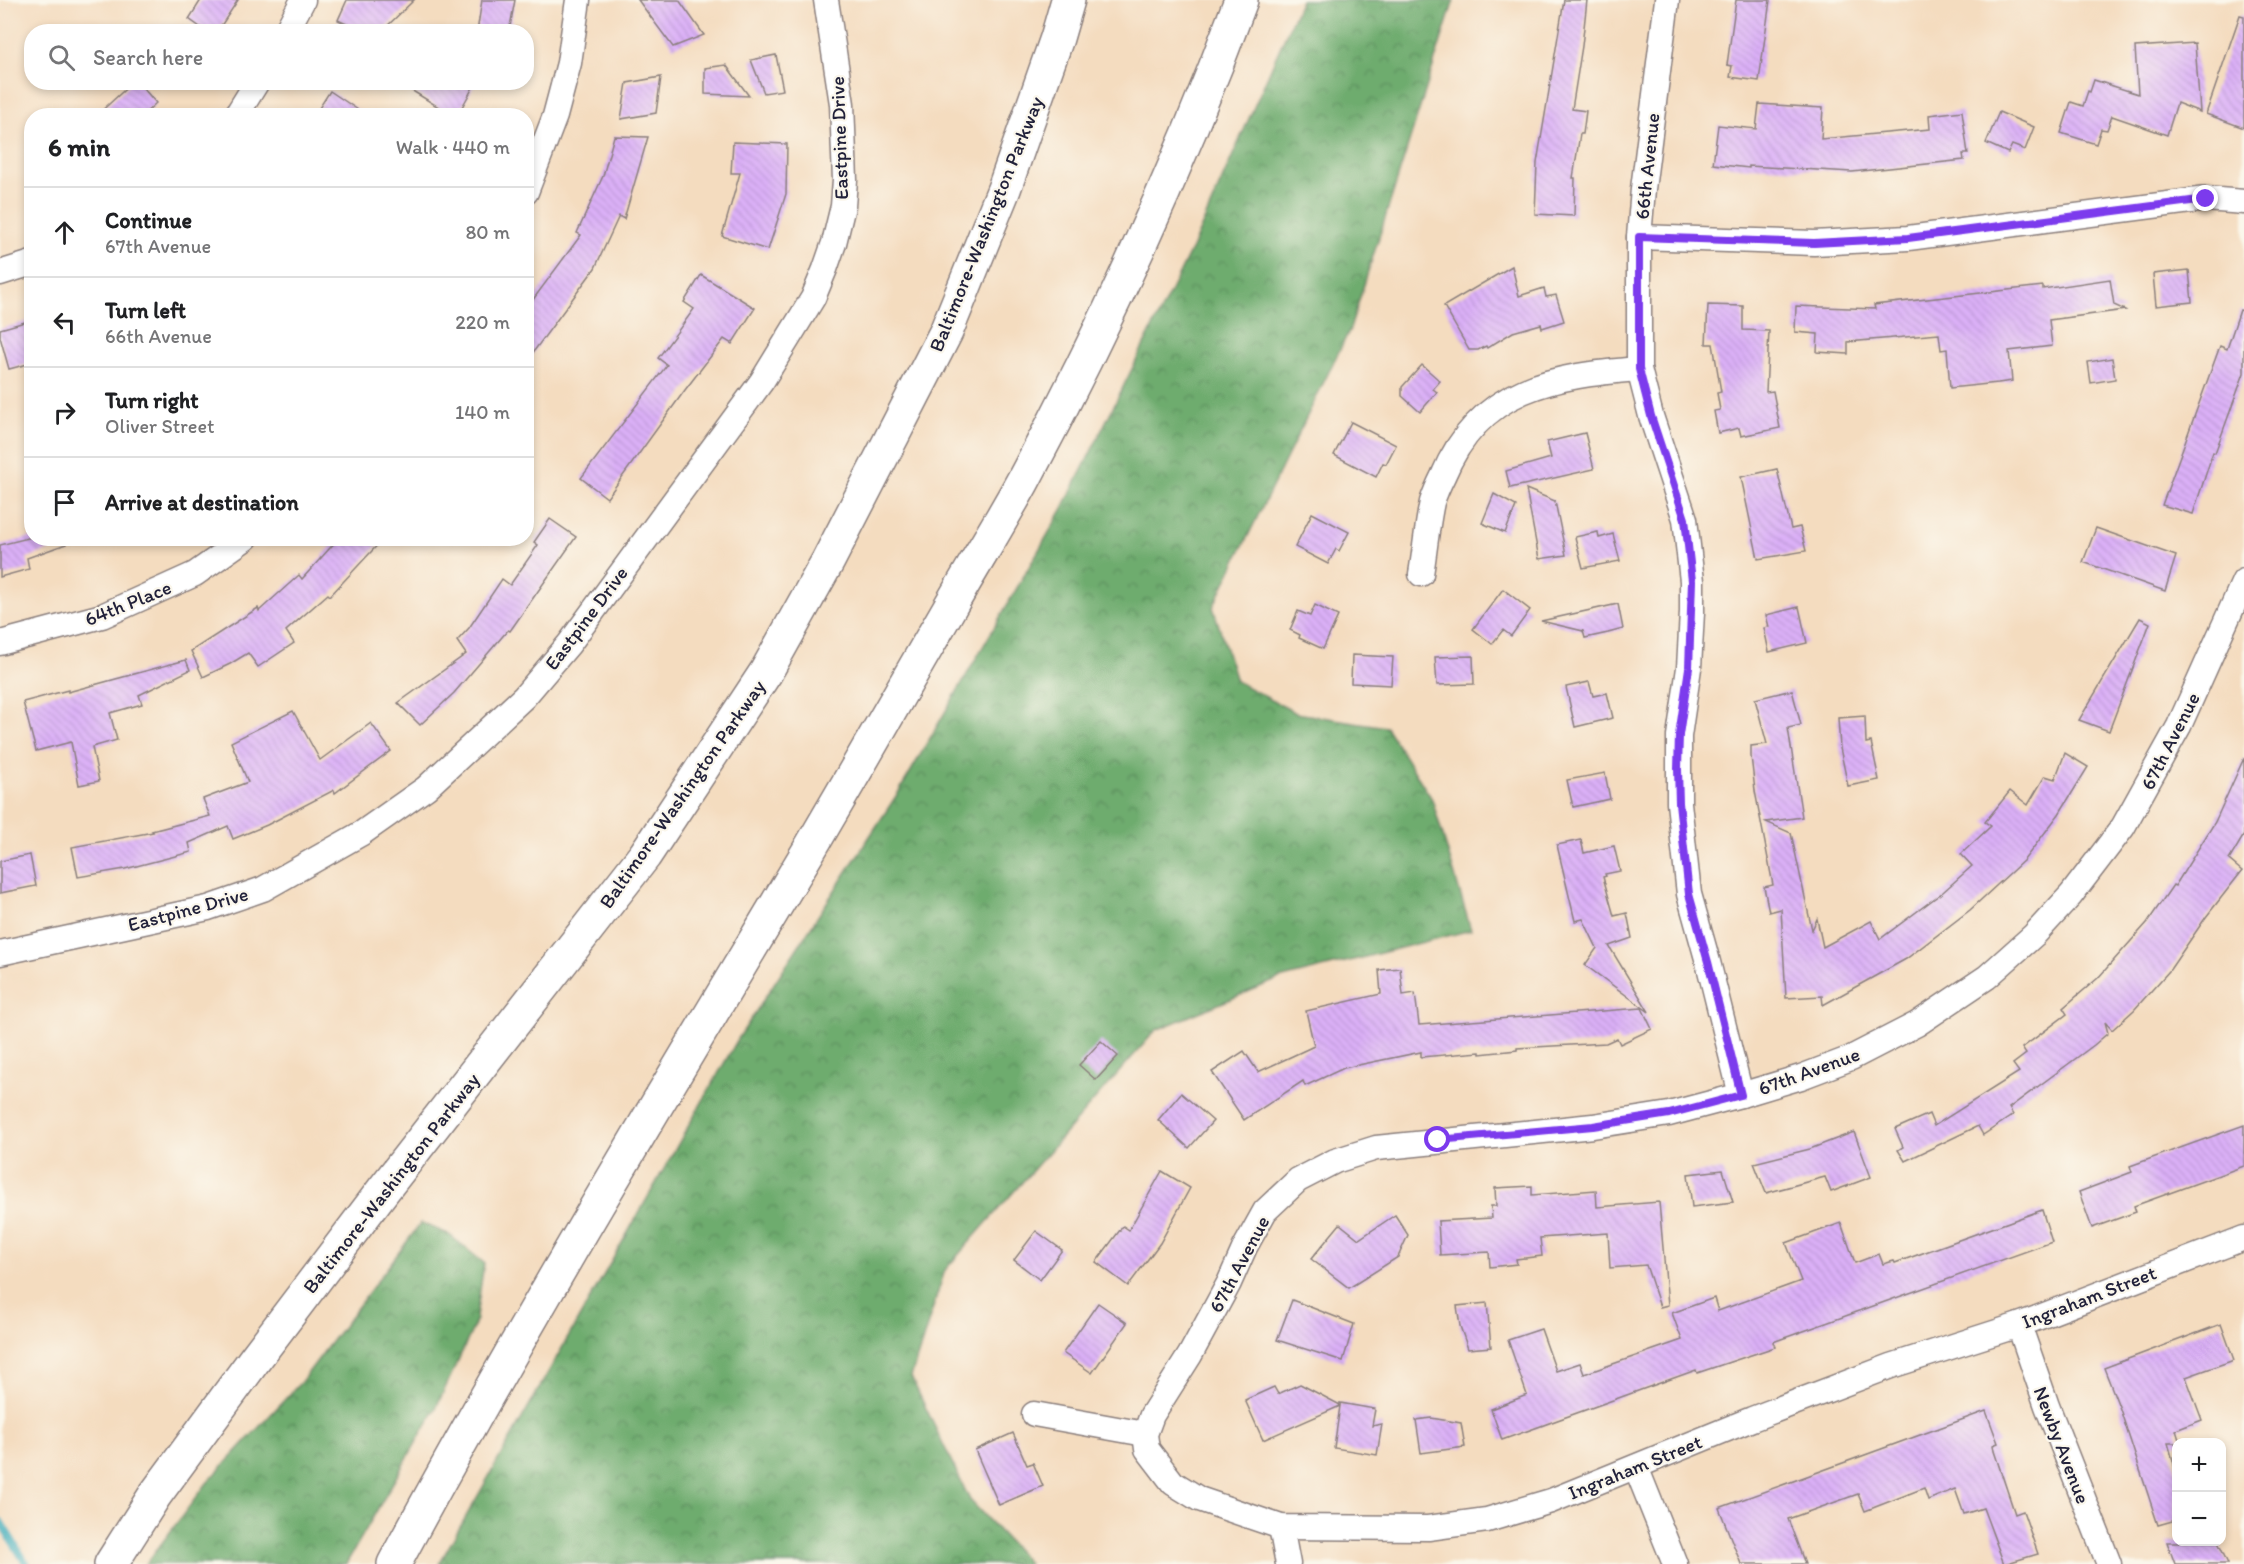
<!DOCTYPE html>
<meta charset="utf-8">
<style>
body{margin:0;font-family:Itim,sans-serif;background:#f2f2f2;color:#202124}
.controls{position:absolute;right:18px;bottom:18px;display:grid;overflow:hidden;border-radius:12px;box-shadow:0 3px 9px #0003}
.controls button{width:54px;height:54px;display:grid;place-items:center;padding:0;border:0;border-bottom:2px solid #e0e0e0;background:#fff;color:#202124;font:30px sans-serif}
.stop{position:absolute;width:18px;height:18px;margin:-14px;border:4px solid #7c3aed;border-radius:50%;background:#fff}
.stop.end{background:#7c3aed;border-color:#fff;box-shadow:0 2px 6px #0008}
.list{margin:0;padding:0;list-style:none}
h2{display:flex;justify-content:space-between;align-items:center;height:78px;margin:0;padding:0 24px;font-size:26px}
h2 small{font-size:20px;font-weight:400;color:#757577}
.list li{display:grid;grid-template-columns:39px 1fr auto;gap:18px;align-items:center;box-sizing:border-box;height:90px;padding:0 24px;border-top:2px solid #e0e0e0}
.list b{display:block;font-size:22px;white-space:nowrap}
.list p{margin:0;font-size:20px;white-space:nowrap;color:#757577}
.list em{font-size:20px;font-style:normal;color:#757577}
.icon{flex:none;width:33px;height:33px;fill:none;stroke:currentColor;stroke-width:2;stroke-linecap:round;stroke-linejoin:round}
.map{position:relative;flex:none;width:2244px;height:1564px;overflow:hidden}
.search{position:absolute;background:#fff;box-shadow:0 3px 9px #0003;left:24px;top:24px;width:510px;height:66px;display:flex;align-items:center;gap:15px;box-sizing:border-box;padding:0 21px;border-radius:24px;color:#757577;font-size:22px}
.panel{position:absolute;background:#fff;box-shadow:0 3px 9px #0003;left:24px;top:108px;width:510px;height:438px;border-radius:24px}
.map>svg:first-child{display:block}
.forest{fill:url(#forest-crowns);stroke:#486754;stroke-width:1.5}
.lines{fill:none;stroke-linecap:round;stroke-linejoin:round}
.stream{stroke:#3cabb9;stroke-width:8}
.building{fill:url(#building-back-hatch)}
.minor-casing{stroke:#8b7f7d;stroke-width:27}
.motorway-casing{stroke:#8b7f7d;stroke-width:36}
.minor{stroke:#fff;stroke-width:24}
.motorway{stroke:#fff;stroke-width:33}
.route{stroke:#7c3aed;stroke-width:8}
.labels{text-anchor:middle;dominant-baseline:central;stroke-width:4.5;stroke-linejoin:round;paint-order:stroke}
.street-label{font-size:20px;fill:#22223b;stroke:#fbf7ec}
</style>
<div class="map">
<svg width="2244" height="1564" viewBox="0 0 2244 1564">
<defs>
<pattern id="forest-crowns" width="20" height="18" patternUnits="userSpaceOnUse" patternTransform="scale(1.5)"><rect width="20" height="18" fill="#6eac6e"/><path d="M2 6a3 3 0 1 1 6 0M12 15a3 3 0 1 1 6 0" fill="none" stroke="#5a8c5c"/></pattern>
<pattern id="building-back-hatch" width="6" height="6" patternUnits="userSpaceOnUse" patternTransform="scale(1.5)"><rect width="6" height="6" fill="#dbb0f7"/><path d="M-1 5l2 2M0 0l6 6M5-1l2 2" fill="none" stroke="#bc97d5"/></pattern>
</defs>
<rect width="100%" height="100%" fill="#fbf7ec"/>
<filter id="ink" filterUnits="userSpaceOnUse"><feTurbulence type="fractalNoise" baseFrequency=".0167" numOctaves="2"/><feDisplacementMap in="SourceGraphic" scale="12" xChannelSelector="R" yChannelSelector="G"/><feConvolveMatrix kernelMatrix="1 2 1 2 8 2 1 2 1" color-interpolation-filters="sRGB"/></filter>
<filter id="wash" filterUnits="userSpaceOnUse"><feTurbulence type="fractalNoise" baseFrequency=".008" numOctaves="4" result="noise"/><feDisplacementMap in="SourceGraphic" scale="24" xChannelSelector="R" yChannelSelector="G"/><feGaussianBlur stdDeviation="1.35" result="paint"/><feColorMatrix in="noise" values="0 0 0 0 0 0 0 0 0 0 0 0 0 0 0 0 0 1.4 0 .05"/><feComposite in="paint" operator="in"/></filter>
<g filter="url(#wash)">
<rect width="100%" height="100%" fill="#f4dcbf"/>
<g class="forest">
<path d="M1301,0H1454L1350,329L1213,607L1236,681L1296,713L1386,727L1432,799L1471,930L1279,979L1156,1030L945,1270L911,1377L970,1500L1029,1564H439L738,1039L900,790L1062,510L1192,248Z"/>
<path d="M421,1223L448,1234L484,1263L475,1324L435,1410L346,1564H146L207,1483L301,1382Z"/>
</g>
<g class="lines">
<path class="stream" d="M0,1521L26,1563"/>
</g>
<g id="blocks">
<g class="building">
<path d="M201,0H238L217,32H207L189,19Z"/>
<path d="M347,0H414L381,32H363L338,20Z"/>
<path d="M482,0H515L509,32H477Z"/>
<path d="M638,0H679L704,35L673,47Z"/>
<path d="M1564,0H1587L1582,46L1572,109L1586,111L1583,134H1580L1573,178H1575L1574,216L1535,214L1537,163Z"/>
<path d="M1736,0H1770L1759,81L1730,77L1732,66L1727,65Z"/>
<path d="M2240,15L2244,16V128L2206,114Z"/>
<path d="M2195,43L2200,112L2177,103L2167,135L2112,116L2107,130L2101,129L2096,144L2061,133L2071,102L2083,106L2088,91L2090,92L2094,80L2138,94L2135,47Z"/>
<path d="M776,55L783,90L764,93L751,60Z"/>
<path d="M726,65L749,96L705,94V68Z"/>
<path d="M661,77L656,113L621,119L627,83Z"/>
<path d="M133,82H138L156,103L142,116H96Z"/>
<path d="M398,82H476L457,116H453Z"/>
<path d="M330,91L367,116H314Z"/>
<path d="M1759,104L1823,108L1821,139L1930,129L1929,115L1962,111L1968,154H1963L1964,160L1852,172L1749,166V168L1713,164L1718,125L1756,129Z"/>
<path d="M1999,112L2034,127L2025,150L2012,145L2008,153L1986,143Z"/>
<path d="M614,136L648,137L624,219L619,216L595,268L526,362V309L581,235L577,233L603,176Z"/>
<path d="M733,142L787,144L786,194L768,250L722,236L740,173H731Z"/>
<path d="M1512,266L1519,296L1544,288L1546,297L1556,295L1564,321L1542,328L1541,324L1513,332L1487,348L1486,346L1478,350H1469L1444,306Z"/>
<path d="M2189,270L2192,302L2156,306L2153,274Z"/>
<path d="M701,275L755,308L732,344L724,339L685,390L607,498L581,478L667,365L658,358L694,309L684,302Z"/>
<path d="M2110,279L2114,305L2125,310L2049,320L2052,346L2009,351L2012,381L1998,383L1950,388L1947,349L1941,350L1939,334L1848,342V354L1817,352L1818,334L1795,332L1796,306L1875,309L1874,305L2043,286V289Z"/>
<path d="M1708,305L1743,306V330L1769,331L1766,392L1773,391L1780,428L1741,436L1739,428L1718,433L1714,411L1720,410L1717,393L1721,392L1713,344H1706Z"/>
<path d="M2240,310L2244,311V373L2215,453L2213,452L2193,514L2162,505L2220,346L2227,349Z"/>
<path d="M32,320V363L9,369L0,337V329Z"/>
<path d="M2112,358L2115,379L2091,383L2088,362Z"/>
<path d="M1422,365L1440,381L1433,389L1437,392L1420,412L1402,396V387Z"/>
<path d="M1351,422L1396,445L1386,464L1383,463L1376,477L1334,455Z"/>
<path d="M1585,433L1594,469L1510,488L1506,471L1551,458L1547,442Z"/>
<path d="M1777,469L1791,529L1800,527L1806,551L1758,559L1741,477Z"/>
<path d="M1526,489L1555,501L1566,555L1539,559Z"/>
<path d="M1494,494L1516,506L1505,533L1482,523Z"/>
<path d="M1312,513L1349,532L1339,551L1336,549L1328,564L1295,547Z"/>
<path d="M550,519L576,537L510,631L508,630L454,693L420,725L398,703L466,654L457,641L469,628L502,579L510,585L538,545L534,542Z"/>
<path d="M2096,528L2176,556L2165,591L2083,562Z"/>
<path d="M1598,532L1599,538L1613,534L1620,561L1583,568L1575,537Z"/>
<path d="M32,537L64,538L66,544L27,558L29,569L0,577V545Z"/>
<path d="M339,538H384L330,596L328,594L286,631L294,643L258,667L248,653L230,664L203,677L191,651L258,608L259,611L299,575L302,579Z"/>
<path d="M1503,589L1530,610L1511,636L1503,630L1492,644L1473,629Z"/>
<path d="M1618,604L1623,629L1608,633L1585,638L1583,631L1541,621Z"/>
<path d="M1315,605L1338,616L1323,649L1299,638L1300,635L1290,630L1298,611L1310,616Z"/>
<path d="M1799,607L1807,643L1769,652L1764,628L1769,627L1766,615Z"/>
<path d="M2140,618L2150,623L2109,731L2079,720Z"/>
<path d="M1352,655L1393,657L1391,685L1351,683Z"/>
<path d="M1473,656L1474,684L1437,685L1435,657Z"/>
<path d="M186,660L190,670L139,695L142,704L110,713L117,740L92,747L99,781L79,785L71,742L36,751L23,702L68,690V692Z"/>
<path d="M1589,682L1593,696L1607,693L1613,718L1575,727L1566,687Z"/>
<path d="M1792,690L1801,725L1788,728L1802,817L1766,822L1791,833L1812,930L1817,919L1823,947L1871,921L1880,939L1943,892L1972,866L1961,854L1991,826L1985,822L2010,791L2028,805L2045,776L2055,779L2065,753L2088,767L2059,814L2024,860L1970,910L1906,959L1823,1005L1822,996L1786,998L1781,909L1769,912L1764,887L1773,885L1755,791L1751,756V746L1767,744L1755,699Z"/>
<path d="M293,711L320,760L371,723L391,751L335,793L334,790L267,825L233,839L228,826L189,843L191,852L125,869L78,877L72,847L153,832L152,831L210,816L203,799L248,782L231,742Z"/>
<path d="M1865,716L1866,743L1871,742L1879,780L1848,786L1840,748L1838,718Z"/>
<path d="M2244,758V835L2229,860L2242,871L2206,917L2169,971L2134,1010L2112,1030L2105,1022L2108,1033L2094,1045L2009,1108L2013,1115L1983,1135L1978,1126L1905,1161L1898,1150L1903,1147L1895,1129L1929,1114L1934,1126L2019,1072L2013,1064L2026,1054L2022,1048L2067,1014L2063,1008L2098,978L2147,923L2173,885L2175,886L2215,822Z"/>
<path d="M1605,773L1610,799L1573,807L1567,780Z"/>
<path d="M1581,840L1584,853L1614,846L1620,871L1605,874L1606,876L1603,877L1614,916L1627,913L1632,938L1609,946L1649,1012L1585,965L1597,948L1583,919L1575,921L1557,845Z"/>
<path d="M30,855L36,886L0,893V861Z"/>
<path d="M1400,968L1403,995L1415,993L1419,1025L1642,1008L1652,1029L1620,1044L1617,1038L1606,1043L1517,1048V1050L1480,1054V1052L1421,1057V1052L1344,1068L1305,1086L1303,1081L1244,1120L1212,1072L1244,1051L1258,1072L1314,1046L1306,1011L1381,994L1379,970Z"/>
<path d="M1101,1041L1118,1056L1096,1080L1079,1065Z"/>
<path d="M1181,1093L1213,1121L1189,1148L1158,1120Z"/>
<path d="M2244,1125V1166L2134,1206L2136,1212L2092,1228L2079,1192L2132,1172L2130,1166Z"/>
<path d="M1854,1132L1871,1177L1831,1192L1825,1177L1766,1193L1754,1163L1810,1149Z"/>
<path d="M1723,1170L1733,1202L1692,1207L1688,1174Z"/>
<path d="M1162,1171L1190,1188L1160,1243L1128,1286L1096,1262L1123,1226L1129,1230Z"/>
<path d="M1532,1186V1195L1596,1190L1597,1207L1659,1202L1668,1305L1660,1307L1646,1265L1610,1268L1608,1233L1540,1238L1542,1256L1516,1259L1517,1264L1490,1267L1489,1252L1440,1255L1438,1221L1492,1218L1491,1206H1496L1495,1188Z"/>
<path d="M2042,1210L2052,1242L1773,1342L1775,1347L1697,1373L1696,1370L1502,1440L1491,1409L1527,1395L1508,1340L1541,1329L1556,1371L1580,1363L1584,1374L1682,1340L1672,1313L1714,1298L1718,1311L1801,1281L1786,1243L1841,1223L1855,1263L1879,1254L1883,1264L1894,1261L1895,1263Z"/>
<path d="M1395,1215L1408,1235L1398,1257L1349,1288L1311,1259L1340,1224L1359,1239Z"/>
<path d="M1036,1231L1062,1250L1040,1280L1014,1260Z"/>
<path d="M1292,1300L1354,1324L1343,1361L1277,1340Z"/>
<path d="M1098,1303L1127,1323L1092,1373L1063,1353Z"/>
<path d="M1487,1303L1491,1347L1468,1349L1460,1326L1457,1306Z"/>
<path d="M2221,1324L2234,1360L2186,1377L2202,1420L2176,1430L2180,1443H2168L2176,1471V1520L2158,1525L2120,1409L2104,1368Z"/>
<path d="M1300,1384L1340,1405V1403L1375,1409L1372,1426L1382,1424L1377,1455L1334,1448L1340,1406L1263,1440L1245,1400L1274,1387L1278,1394Z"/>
<path d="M1986,1411L1998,1443L1993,1445L1994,1451L2015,1514L2023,1511L2038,1554L2004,1564L1983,1508L1964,1514L1955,1489L1928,1500L1924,1488L1865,1511L1858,1494L1788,1519L1805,1564H1741L1719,1508Z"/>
<path d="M1431,1418L1461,1423L1465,1447L1421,1453L1416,1420Z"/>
<path d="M1013,1433L1027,1465L1033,1463L1043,1486L999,1505L975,1450Z"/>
<path d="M2167,1542H2218L2228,1564H2175Z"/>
</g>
</g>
</g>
<g filter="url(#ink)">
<use href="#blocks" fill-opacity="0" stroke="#8b7f7d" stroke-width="1.5"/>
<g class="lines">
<defs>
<g id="minor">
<path d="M1667,0L1643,189L1639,237V369L1651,416L1685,519L1692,581V612L1689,668L1679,736V803L1689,894L1708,962L1741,1095"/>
<path d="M286,32L303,0"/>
<path d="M236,116L257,82"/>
<path d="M526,192L555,116L569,63L578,0"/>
<path d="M1639,237L1814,243L1908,238L2206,199L2244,202"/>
<path d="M0,273L32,263"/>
<path d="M1421,574C1425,550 1427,525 1432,502C1435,493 1439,484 1443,476C1480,387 1553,376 1639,369"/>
<path d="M2244,581L2179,726L2123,827L2071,895L2034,935L1987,977L1917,1024L1851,1058L1801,1077L1741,1095L1669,1114L1593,1126L1376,1148L1335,1161L1298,1180L1265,1211L1245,1247L1229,1283L1190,1355L1152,1415L1145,1434L1147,1449L1173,1483L1199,1499L1281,1527L1428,1528L1487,1520L1551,1501L1752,1419L1891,1366L2019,1325L2244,1238"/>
<path d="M0,643L102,616L195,574L246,538"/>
<path d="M0,953L208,908L263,889L362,833L426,788L524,697L569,644L762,381L813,298L825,269L834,243L843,206L845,180L842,104L826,0"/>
<path d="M2019,1325L2047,1406L2109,1564"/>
<path d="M1034,1414L1145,1434"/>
<path d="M1636,1467L1675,1564"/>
<path d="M1281,1527L1288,1564"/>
</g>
<g id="motorway">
<path d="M111,1564L155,1495L255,1359L384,1189L645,855L766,672L828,561L946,332L1004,189L1057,38L1068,0"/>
<path d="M394,1564C524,1322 667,1088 808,852C856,770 904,687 951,605C975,563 1000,523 1023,481C1106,326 1180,165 1241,0"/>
</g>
</defs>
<use href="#minor" class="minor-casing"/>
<use href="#motorway" class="motorway-casing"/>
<use href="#minor" class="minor"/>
<use href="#motorway" class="motorway"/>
</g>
</g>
<g class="lines" filter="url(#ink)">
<path class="route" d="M1438,1140L1593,1126L1669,1114L1741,1095L1708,962L1689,894L1679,803L1678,769L1679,735L1689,668L1692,581L1685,519L1651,416L1639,369V237L1814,243L1908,238L2206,199"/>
</g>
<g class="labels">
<g class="street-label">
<text transform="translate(839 138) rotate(-92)">Eastpine Drive</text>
<text transform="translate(1647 166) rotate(-84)">66th Avenue</text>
<text transform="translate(986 224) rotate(-68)">Baltimore-Washington Parkway</text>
<text transform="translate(128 603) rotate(-22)">64th Place</text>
<text transform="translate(586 618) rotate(-53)">Eastpine Drive</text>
<text transform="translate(2170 741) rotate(-63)">67th Avenue</text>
<text transform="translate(682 794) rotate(-55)">Baltimore-Washington Parkway</text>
<text transform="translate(188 909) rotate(-15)">Eastpine Drive</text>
<text transform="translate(1809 1071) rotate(-20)">67th Avenue</text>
<text transform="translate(391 1183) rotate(-52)">Baltimore-Washington Parkway</text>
<text transform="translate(1239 1264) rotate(-62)">67th Avenue</text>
<text transform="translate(2089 1297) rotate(-21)">Ingraham Street</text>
<text transform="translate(2062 1445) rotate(69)">Newby Avenue</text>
<text transform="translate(1635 1467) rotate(-22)">Ingraham Street</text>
</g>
</g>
</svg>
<div class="controls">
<button>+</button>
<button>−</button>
</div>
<div class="stop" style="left:1438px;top:1140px"></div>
<div class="stop end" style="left:2206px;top:199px"></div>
<div class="search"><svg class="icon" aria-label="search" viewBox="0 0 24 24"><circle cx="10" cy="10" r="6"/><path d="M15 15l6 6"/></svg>Search here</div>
<section class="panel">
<h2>6 min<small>Walk · 440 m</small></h2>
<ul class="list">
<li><svg class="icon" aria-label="ahead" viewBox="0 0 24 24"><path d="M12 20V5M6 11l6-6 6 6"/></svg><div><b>Continue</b><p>67th Avenue</p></div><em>80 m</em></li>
<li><svg class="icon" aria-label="left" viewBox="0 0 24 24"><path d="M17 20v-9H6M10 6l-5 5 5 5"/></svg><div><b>Turn left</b><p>66th Avenue</p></div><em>220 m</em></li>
<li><svg class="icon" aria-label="right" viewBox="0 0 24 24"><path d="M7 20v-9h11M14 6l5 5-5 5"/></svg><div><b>Turn right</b><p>Oliver Street</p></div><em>140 m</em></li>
<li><svg class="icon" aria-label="arrive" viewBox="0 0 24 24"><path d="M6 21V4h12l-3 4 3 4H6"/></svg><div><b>Arrive at destination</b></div></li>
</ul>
</section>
</div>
